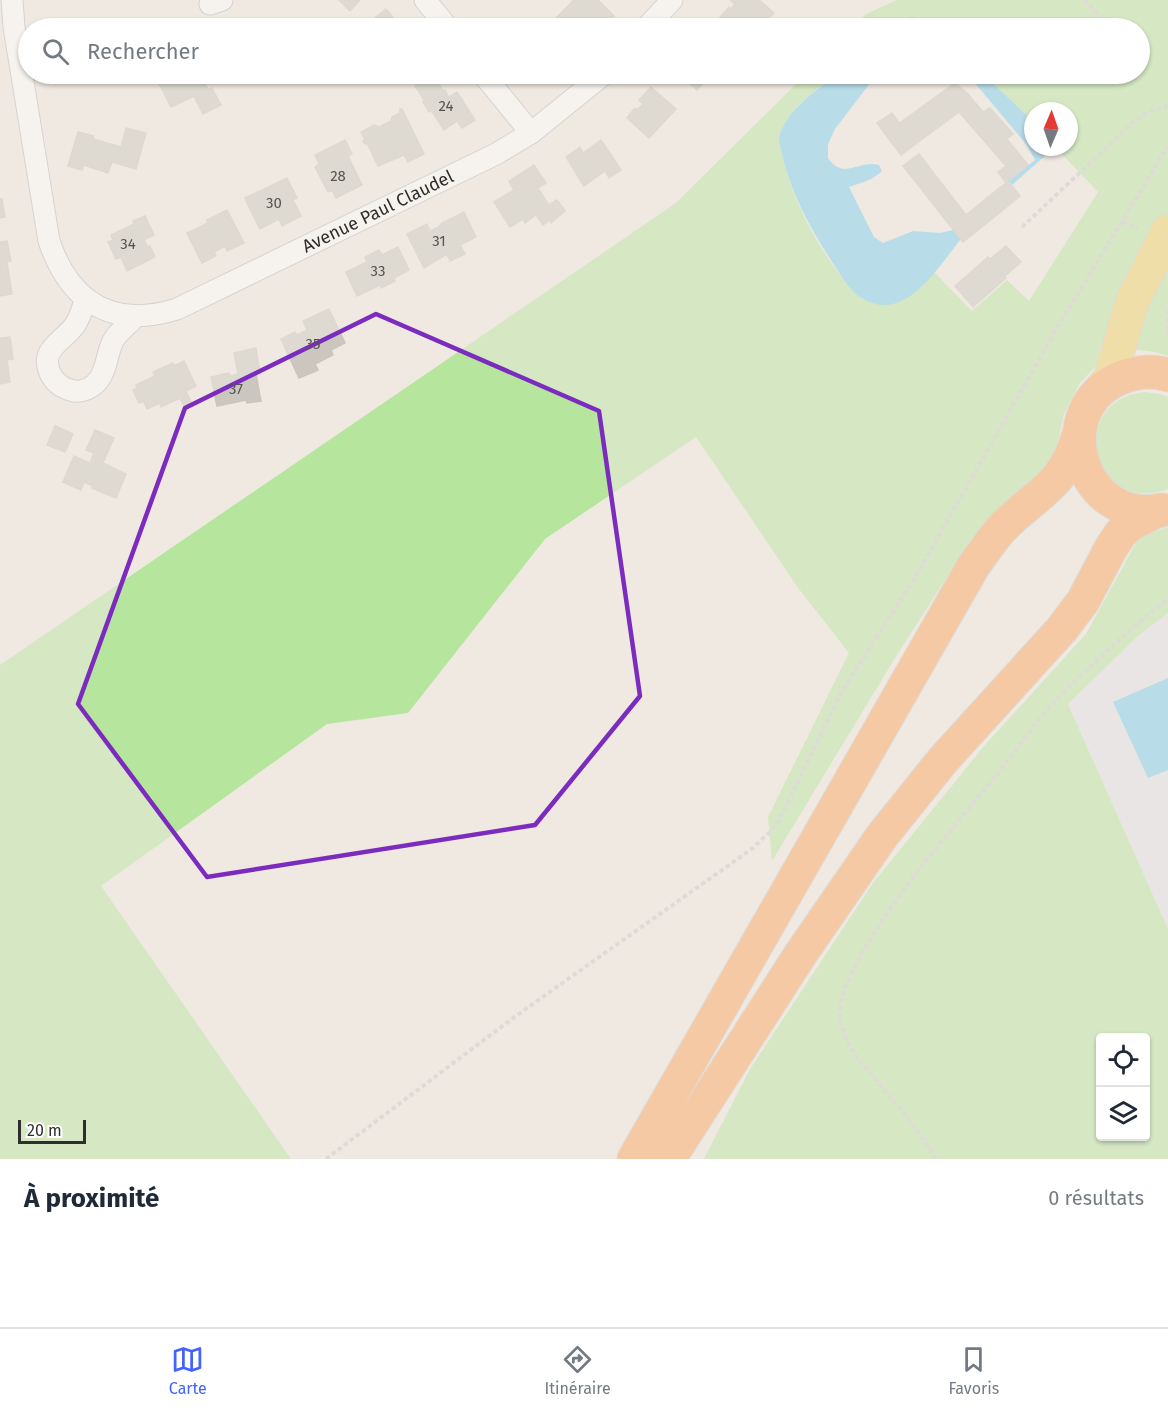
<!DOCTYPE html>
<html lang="fr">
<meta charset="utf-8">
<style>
body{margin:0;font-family:"Fira Sans",sans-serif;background:#f6f6f7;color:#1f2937}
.controls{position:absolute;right:18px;bottom:18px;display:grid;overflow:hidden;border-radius:6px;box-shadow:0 2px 4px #0004}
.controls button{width:54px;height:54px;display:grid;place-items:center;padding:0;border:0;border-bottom:2px solid #e0e1e3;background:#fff;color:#1f2937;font:30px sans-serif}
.compass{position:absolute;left:1024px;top:102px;width:54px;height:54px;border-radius:50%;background:#fff;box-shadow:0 2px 4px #0004;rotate:2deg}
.scale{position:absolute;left:18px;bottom:15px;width:68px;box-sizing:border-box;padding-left:6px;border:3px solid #2e2e2e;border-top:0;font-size:16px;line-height:21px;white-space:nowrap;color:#2e2e2e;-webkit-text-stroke:4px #fff;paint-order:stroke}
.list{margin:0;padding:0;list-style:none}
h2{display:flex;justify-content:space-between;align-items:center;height:78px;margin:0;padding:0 24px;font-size:26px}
h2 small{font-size:20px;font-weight:400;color:#747a83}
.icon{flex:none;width:33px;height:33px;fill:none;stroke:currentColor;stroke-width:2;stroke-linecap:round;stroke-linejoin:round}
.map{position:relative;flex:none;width:1168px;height:1159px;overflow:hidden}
.search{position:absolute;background:#fff;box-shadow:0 2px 4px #0004;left:18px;right:18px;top:18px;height:66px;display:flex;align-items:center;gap:15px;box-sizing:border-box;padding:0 21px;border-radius:33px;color:#747a83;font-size:22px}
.sheet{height:168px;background:#fff}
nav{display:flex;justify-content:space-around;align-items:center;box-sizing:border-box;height:84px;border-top:2px solid #e0e1e3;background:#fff;font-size:16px;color:#747a83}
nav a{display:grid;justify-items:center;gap:3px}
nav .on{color:#4264fb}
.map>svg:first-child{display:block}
.industrial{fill:#e3e1e8}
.green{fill:#b6e59e;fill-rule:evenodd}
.water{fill:#75cff0}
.building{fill:#cbc7bf;stroke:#cbc5ba;stroke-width:1.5}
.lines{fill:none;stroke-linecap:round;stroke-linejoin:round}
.street-casing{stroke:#b4b7c1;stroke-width:23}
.primary-casing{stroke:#c9c9c9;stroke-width:35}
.highway-casing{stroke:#c9c9c9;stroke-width:35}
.path{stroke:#c9c9c9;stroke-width:4;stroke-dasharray:4.5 3;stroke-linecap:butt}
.street{stroke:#fff;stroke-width:21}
.primary{stroke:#f2d163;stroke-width:33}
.highway{stroke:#ffa35c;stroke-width:33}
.marked{fill:none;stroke:#7b2cbf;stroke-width:4.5;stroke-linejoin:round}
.labels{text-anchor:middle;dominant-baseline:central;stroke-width:5;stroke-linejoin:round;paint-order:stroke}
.number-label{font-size:15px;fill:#555452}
.street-label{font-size:18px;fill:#2e2e2e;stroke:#fff}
</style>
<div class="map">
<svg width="1168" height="1159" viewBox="0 0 1168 1159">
<rect width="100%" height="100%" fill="#efe9e1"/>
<path class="industrial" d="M1168,613V929L1068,703L1138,636Z"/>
<g class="green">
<path d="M897,0H1168V356L1154,352L1101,345L1095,367L1080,383L1064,414L1054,460L1039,480L972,538L895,658L772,861L768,817L849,653L799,589L696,437L545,539L408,713L327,724L101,886L291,1159H0V665L676,203L806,74H837C816,90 786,110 779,137C778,142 781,150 782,155C793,203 823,260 858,295L921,288L934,272L972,311L1007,280L1029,301L1098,192L1055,147H1069V111H1033V121L983,74H1140V28H936L932,24H888L881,28H851L866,14Z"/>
<path d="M1144,392L1160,394L1168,397V489C1093,518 1064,401 1144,392Z"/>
<path d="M1168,527V613L1138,636L1068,704L1168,929V1159H704L750,1069L873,883L985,745L1086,634L1139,537ZM1100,1038H1146V1136H1100Z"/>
</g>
<g class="water">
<path d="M912,17L926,20L936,28H881L888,24Z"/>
<path d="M837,74H877L835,129L828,144V158C844,181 859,159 879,165L882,171C873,180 861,183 849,187L874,237L883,243L913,231L940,233L953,230L961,239C942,262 916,306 883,305C875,305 864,300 857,295C847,286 840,274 832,262C810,227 792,196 782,155C781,149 778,142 779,137C786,110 817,90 837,74Z"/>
<path d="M964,74H983L1033,121V147H1055L1012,185L1008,181L1035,160L1026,144L969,76Z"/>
<path d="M1168,678V770L1148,778L1113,702Z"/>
</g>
<g class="building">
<path d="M339,0H360L350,11Z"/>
<path d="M572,0H598L614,16L601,28L593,23L587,28H566L556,18L573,1Z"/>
<path d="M730,0H759L774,13L763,25L760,22L754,28H723L716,22L729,7L731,9L735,4Z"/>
<path d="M386,9L402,28H362Z"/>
<path d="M154,74L177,75L200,74L208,89L212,88L221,105L203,114L194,96L171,107Z"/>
<path d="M265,74H295L281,80L279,75L268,80Z"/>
<path d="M536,74H552L544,82Z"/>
<path d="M674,74H709L710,75L697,90L680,75L678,77Z"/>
<path d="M433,75L443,91L445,90L449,97L457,92L475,120L462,128L457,121L444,130L431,110L429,112L423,102L425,101L415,86Z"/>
<path d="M955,83L968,94L983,112L990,108L1013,134L1007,139L1028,165L1008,181L1020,196L1009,205L997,190L1006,183L998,172L1006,166L959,112L901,155L885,134Z"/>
<path d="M651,87L676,109L649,138L627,118L634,109H638L643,104L639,100Z"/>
<path d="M400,109H402L424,154L408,162L401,149L377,164L367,143L365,144L363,141L365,140L361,132L374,125L379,127L391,121L392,117L400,113Z"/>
<path d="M892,113L899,123L885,134L877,123Z"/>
<path d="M126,128L146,133L136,169L112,162L108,173L84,165L82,170L68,166L78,132L94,136L93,139L121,147Z"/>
<path d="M345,140L352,154L348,156L362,185L336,198L332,190L328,192L315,167L319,164L315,155Z"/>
<path d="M601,140L621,170L609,178L605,171L584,186L566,157L580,147L583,153Z"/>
<path d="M401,149L404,155L378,166L377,164Z"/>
<path d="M919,154L966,215L987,198L998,214L963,242L903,166Z"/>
<path d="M534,165L546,183L538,188L527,172L510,183L509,181Z"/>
<path d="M527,172L549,205L557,200L565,211L551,223L550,220L543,225L536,215L525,223L523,219L510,227L494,202L514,190L510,183Z"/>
<path d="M287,178L297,198L293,200L301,216L282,226L279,219L260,229L248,205L262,198L258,192Z"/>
<path d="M997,190L1009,205L998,214L987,198Z"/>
<path d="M258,192L262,198L248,205L245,198Z"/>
<path d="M0,199H2L5,217L0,218Z"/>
<path d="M227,210L244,243L227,251L225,246L214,252L216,256L202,263L187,233L208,223L207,220Z"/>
<path d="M464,212L476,237L460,245L465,254L450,261L447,254L424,268L407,234L427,224L430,231L439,227L442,223Z"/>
<path d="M145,216L154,235L144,240L148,247L150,246L155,257L127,271L121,257L116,259L108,242L113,240L111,235L134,224L133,221Z"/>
<path d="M7,241L11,261L7,262L12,294L0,296V242Z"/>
<path d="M1006,246L1021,262L1005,276L990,259Z"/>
<path d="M398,247L409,270L394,278L395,281L381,288L380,285L357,296L346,272L367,262L365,257L379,250L382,255Z"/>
<path d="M988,257L1006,278L973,307L955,286Z"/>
<path d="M329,309L345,343L331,350L333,355L315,364L318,370L299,378L281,339L295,332L297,335L307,330L303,321Z"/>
<path d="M10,337L13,359L7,360L10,382L0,384V338Z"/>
<path d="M256,348L260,373L256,374L261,401L247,403L246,400L217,406L211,377L229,373L230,376L238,374L234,353Z"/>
<path d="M184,361L196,386L186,391L174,366Z"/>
<path d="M173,363L191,402L184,406L180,398L161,407L160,403L147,409L136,385L155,376L153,372Z"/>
<path d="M137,388L144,401L139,403L133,390Z"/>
<path d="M55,426L73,434L65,452L47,445Z"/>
<path d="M95,430L114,438L103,463L126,474L116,498L92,488L93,486L84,482L81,490L63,482L74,456L90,463L94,453L86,450Z"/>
</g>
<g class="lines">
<defs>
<g id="street">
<path id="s1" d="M12,0L14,27L49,241C70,303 113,329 177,309L496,154L531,133L604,74"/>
<path d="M425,0L448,28"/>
<path d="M210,4L222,0"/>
<path d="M646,28L672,0"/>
<path d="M483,74L531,133"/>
<path d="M86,300C82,308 80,318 75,325C63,342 38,349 51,375C56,384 64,389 74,391C81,392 89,389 95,384C107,373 106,355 113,341C118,332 128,325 135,317"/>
</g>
<path id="primary" d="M1099,392L1110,379L1132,302L1168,231"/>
<g id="highway">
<path d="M1162,510C1080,527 1045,406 1123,377C1137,372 1153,370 1168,375"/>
<path d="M634,1159L974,565C984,552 993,537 1005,525C1041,490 1063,487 1079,434"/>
<path d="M669,1159L800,955L882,836L943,760L1062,629L1083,601L1111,548L1121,533L1131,524L1157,511"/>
</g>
</defs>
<use href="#street" class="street-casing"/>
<use href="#primary" class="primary-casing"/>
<use href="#highway" class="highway-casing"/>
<g class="path">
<path d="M1084,0L1112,28"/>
<path d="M1140,56L1143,59"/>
<path d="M1123,221L1138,229"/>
<path d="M1022,227L1135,121L1148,112L1168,106"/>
<path d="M1168,310V335"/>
<path d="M326,1159L513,1018L753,848L776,826L841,693L916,576L1057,328L1168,146"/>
<path d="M936,1159C921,1133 901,1110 882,1087C865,1067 843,1045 840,1018C835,961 957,823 995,777C1016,750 1036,721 1060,696C1094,662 1130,629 1168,599"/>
</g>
<use href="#street" class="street"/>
<use href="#primary" class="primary"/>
<use href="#highway" class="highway"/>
</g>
<path d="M0 0H1168V1159H0ZM376,314L599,411L640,696L535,825L207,877L78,704L185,408Z" fill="#efe9e1" fill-opacity=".55" fill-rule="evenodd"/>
<path class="marked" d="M376,314L599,411L640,696L535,825L207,877L78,704L185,408Z"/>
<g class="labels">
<g class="number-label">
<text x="446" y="106">24</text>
<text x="338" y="176">28</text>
<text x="274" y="203">30</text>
<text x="439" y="241">31</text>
<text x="128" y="244">34</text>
<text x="378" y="271">33</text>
<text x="313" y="344">35</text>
<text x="236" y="389">37</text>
</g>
<g class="street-label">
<text stroke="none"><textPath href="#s1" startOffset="632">Avenue Paul Claudel</textPath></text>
</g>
</g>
</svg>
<div class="controls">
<button><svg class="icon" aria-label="locate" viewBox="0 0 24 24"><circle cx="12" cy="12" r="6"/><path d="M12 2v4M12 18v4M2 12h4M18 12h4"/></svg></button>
<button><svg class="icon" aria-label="layers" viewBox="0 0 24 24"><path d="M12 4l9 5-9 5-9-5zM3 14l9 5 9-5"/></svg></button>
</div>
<svg class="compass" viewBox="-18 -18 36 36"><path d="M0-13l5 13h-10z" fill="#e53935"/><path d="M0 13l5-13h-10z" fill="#747a83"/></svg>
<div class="scale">20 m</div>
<div class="search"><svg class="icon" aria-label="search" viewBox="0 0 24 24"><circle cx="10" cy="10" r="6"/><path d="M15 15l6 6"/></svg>Rechercher</div>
</div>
<section class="sheet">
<h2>À proximité<small>0 résultats</small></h2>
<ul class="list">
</ul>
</section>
<nav>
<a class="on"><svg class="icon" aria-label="map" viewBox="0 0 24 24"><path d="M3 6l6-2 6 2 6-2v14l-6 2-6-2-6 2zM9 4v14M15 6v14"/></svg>Carte</a>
<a><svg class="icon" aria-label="directions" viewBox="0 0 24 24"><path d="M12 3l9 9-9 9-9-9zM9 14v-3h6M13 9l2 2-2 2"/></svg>Itinéraire</a>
<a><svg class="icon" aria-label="saved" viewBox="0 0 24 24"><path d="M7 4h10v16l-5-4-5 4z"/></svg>Favoris</a>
</nav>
